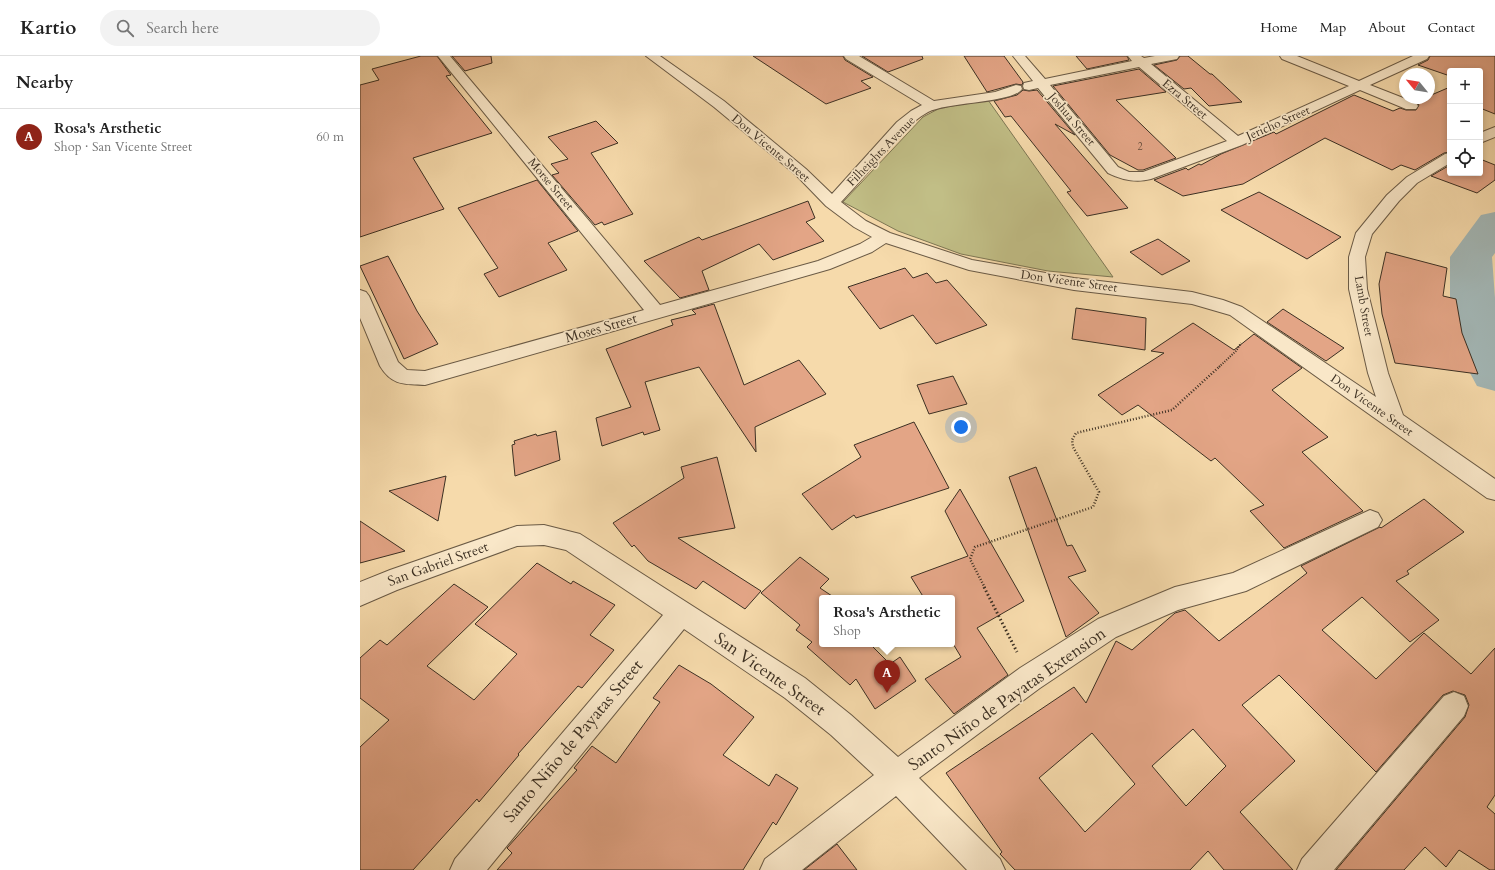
<!DOCTYPE html>
<meta charset="utf-8">
<style>
body{margin:0;font-family:Cardo,serif;background:#f2f2f2;color:#222}
.controls{position:absolute;right:12px;top:12px;display:grid;overflow:hidden;border-radius:4px;box-shadow:0 2px 6px #0003}
.controls button{width:36px;height:36px;display:grid;place-items:center;padding:0;border:0;border-bottom:1px solid #e0e0e0;background:#fff;color:#222;font:20px sans-serif}
.compass{position:absolute;left:1039px;top:12px;width:36px;height:36px;border-radius:50%;background:#fff;box-shadow:0 2px 6px #0003;rotate:300deg}
.you{position:absolute;left:601px;top:371px;width:14px;height:14px;margin:-10px;border:3px solid #fff;border-radius:50%;background:#1a73e8;box-shadow:0 0 0 6px #1a73e833}
.badge{display:grid;place-items:center;width:26px;height:26px;border-radius:50%;background:#8f2418;color:#fff;font-size:13px;font-weight:700}
.pin{position:absolute;translate:-50% -33px;filter:drop-shadow(0 1px 2px #0008)}
.pin::after{content:'';position:absolute;top:21px;width:14px;height:12px;background:inherit;clip-path:polygon(0 0,100% 0,50% 100%)}
.popup{position:absolute;left:459px;top:539px;width:136px;height:52px;box-sizing:border-box;display:grid;place-content:center;border-radius:4px;background:#fff;filter:drop-shadow(0 1px 3px #0005);font-size:13px;white-space:nowrap;color:#767676}
.popup b{font-size:15px;color:#222}
.popup::after{content:'';position:absolute;left:50%;top:100%;margin-left:-8px;border:8px solid transparent;border-top-color:#fff}
.list{margin:0;padding:0;list-style:none}
h2{display:flex;justify-content:space-between;align-items:center;height:52px;margin:0;padding:0 16px;font-size:17px}
h2 small{font-size:13px;font-weight:400;color:#767676}
.list li{display:grid;grid-template-columns:26px 1fr auto;gap:12px;align-items:center;box-sizing:border-box;height:56px;padding:0 16px;border-top:1px solid #e0e0e0}
.list b{display:block;font-size:15px;white-space:nowrap}
.list p{margin:0;font-size:13px;white-space:nowrap;color:#767676}
.list em{font-size:13px;font-style:normal;color:#767676}
.icon{flex:none;width:22px;height:22px;fill:none;stroke:currentColor;stroke-width:2;stroke-linecap:round;stroke-linejoin:round}
.map{position:relative;flex:none;width:1135px;height:814px;overflow:hidden}
header{display:flex;align-items:center;gap:24px;box-sizing:border-box;height:56px;padding:0 20px;background:#fff;border-bottom:1px solid #e0e0e0}
header strong{font-size:19px}
nav{display:flex;gap:22px;margin-inline-start:auto;font-size:14px}
.search{width:280px;height:36px;background:#f2f2f2;display:flex;align-items:center;gap:10px;box-sizing:border-box;padding:0 14px;border-radius:22px;color:#767676;font-size:15px}
main{display:flex}
aside{flex:1;background:#fff}
.map>svg:first-child{display:block}
.green{fill:#c1be86;stroke:#7e7754}
.lines{fill:none;stroke-linecap:round;stroke-linejoin:round}
.river{fill:#a3b7b6;fill-rule:evenodd}
.building{fill:#e3a586;stroke:#3c3023;fill-rule:evenodd}
.minor-casing{stroke:#6a5a45;stroke-width:2}
.path-far2{stroke:#3c3023;stroke-width:2;stroke-dasharray:1 1.5;stroke-linecap:butt}
.path-far1{stroke:#3c3023;stroke-width:2.5;stroke-dasharray:1 2;stroke-linecap:butt}
.path{stroke:#3c3023;stroke-width:3;stroke-dasharray:1.5 2.5;stroke-linecap:butt}
.minor{fill:#f9e7c8;fill-rule:evenodd}
.labels{text-anchor:middle;dominant-baseline:central;stroke-width:3.5;stroke-linejoin:round;paint-order:stroke}
.far-number-label{font-size:10px;fill:#664d3c}
.far-street-label{font-size:12px;fill:#3c3023;stroke:#f9e7c8}
.street-label{font-size:14px;fill:#3c3023;stroke:#f9e7c8}
.near-street-label{font-size:17px;fill:#3c3023;stroke:#f9e7c8}
</style>
<header>
<strong>Kartio</strong>
<div class="search"><svg class="icon" aria-label="search" viewBox="0 0 24 24"><circle cx="10" cy="10" r="6"/><path d="M15 15l6 6"/></svg>Search here</div>
<nav><a>Home</a><a>Map</a><a>About</a><a>Contact</a></nav>
</header>
<main>
<aside>
<h2>Nearby<small></small></h2>
<ul class="list">
<li><span class="badge">A</span><div><b>Rosa's Arsthetic</b><p>Shop · San Vicente Street</p></div><em>60 m</em></li>
</ul>
</aside>
<div class="map">
<svg width="1135" height="814" viewBox="0 0 1135 814">
<rect width="100%" height="100%" fill="#f6daab"/>
<filter id="stains"><feTurbulence type="fractalNoise" baseFrequency=".005" numOctaves="4"/><feColorMatrix values="0 0 0 0 .2 0 0 0 0 .09 0 0 0 0 .02 0 0 0 .5 -.17"/></filter>
<radialGradient id="worn" r=".72"><stop offset=".6" stop-color="#630" stop-opacity="0"/><stop offset="1" stop-color="#630" stop-opacity=".3"/></radialGradient>
<path class="green" d="M628,44L753,221L688,215L601,198L538,175L483,146L563,61L580,52Z"/>
<g class="lines">
<path class="river" d="M1135,156V197L1132,201L1135,242V335L1117,330L1110,317L1090,256V201L1121,159Z"/>
</g>
<g class="building">
<path d="M61,0H77L91,19L86,20L132,77L53,102L84,153L0,181V29L19,24L12,13Z"/>
<path d="M92,0H131L132,7L105,15Z"/>
<path d="M393,0H483L485,4L513,21L501,25L511,32L466,48Z"/>
<path d="M502,0H562L563,3L528,16Z"/>
<path d="M604,0H644L663,26L662,29L656,28L627,36Z"/>
<path d="M716,0H767L769,4L727,13Z"/>
<path d="M820,0H828L850,18H852L882,46L849,50L831,32L824,33L794,9L817,4Z"/>
<path d="M1070,0H1135V58L1120,52V15H1090V20L1058,9L1068,4Z"/>
<path d="M779,13L806,36L756,44L816,102L783,114H778L750,99L693,30Z"/>
<path d="M1090,31V96L1084,97L1055,114L1041,109L1032,114L965,82L883,128L823,140L794,124L826,112L828,114L839,108L841,109L861,98L914,76L916,78L994,39L1033,55L1040,52L1046,54H1056L1059,49L1056,45L1064,42H1069V40Z"/>
<path d="M663,34L669,35L677,34L715,79L695,68L768,152L727,160L707,136L711,135L651,60L645,61L634,45L657,39Z"/>
<path d="M236,65L258,87L231,97L273,158L244,169L242,166L235,169L192,119L199,117L191,108L208,103L188,81Z"/>
<path d="M1120,103L1135,109V124L1117,137L1071,120L1090,109V117H1120Z"/>
<path d="M177,124L218,175L188,187L207,214L139,241L124,218L138,212L98,152Z"/>
<path d="M899,136L934,155L981,181L947,203L861,154Z"/>
<path d="M448,145L455,162L446,166L464,185L413,204L399,188L342,215L349,234L320,242L284,205L339,181L342,184Z"/>
<path d="M798,183L830,205L802,219L770,196Z"/>
<path d="M1026,196L1087,212L1083,240L1096,243L1102,277L1118,318L1035,307L1022,258L1019,228Z"/>
<path d="M28,200L57,255L78,288L44,303L0,210Z"/>
<path d="M545,212L553,222L567,217L576,227L587,224L627,269L576,288L553,259L520,273L488,231Z"/>
<path d="M354,248L384,329L439,304L466,338L395,371L396,396L339,311L285,326L300,374L284,379L283,376L242,390L236,362L271,351L246,293L313,269L311,264L336,258L332,254Z"/>
<path d="M716,252L786,262L785,294L712,283Z"/>
<path d="M923,253L984,292L966,305L907,266Z"/>
<path d="M833,267L874,294L894,278L942,312L912,334L968,381L942,396L1003,455L924,492L890,455L904,449L855,402L851,405L778,349L762,359L738,339L804,297L791,295Z"/>
<path d="M593,320L607,348L569,358L557,329Z"/>
<path d="M554,366L589,432L496,462L494,459L472,474L442,438L501,401L494,389Z"/>
<path d="M196,375L200,404L155,420L152,389L155,388L154,385L176,378L177,380Z"/>
<path d="M357,401L375,472L318,482L401,535L385,553L343,525L336,533L288,505L274,489L272,491L253,467L324,422L321,411Z"/>
<path d="M676,411L707,490L712,489L726,515L708,521L739,557L706,581L649,421Z"/>
<path d="M86,420L78,465L29,435Z"/>
<path d="M600,433L664,545L617,572L648,619L594,658L565,623L601,601L592,586V542H564L551,521L608,500L585,455Z"/>
<path d="M1064,443L1104,476L1047,515L1049,518L1036,525L1079,564L1050,586L1002,541L962,574L1016,623L1064,577L1111,618L1135,592V739L1127,751L1135,758V814H1130L1099,794L1086,811L1065,791L1044,814H976L1105,661L1109,649L1105,639L1093,635L1083,639L1016,716L919,619L882,649L935,705L880,756L933,814H864L848,795L830,814H655L640,798L642,796L586,717L714,631L726,647L756,585L772,594L815,557L825,554L859,585L947,517L941,510L1020,471L1021,472ZM833,673L866,710L826,750L792,710ZM732,677L775,728L725,776L679,722Z"/>
<path d="M0,465L45,495L0,507Z"/>
<path d="M440,501L469,523L460,532L475,542H462V588H510L530,608L540,601L556,625L515,653L496,623L490,629L447,591L452,586L436,574L440,569L401,537Z"/>
<path d="M177,507L211,528L213,525L255,549L230,579L254,594L222,632L218,630L158,698L159,699L119,746L117,743L53,814H0V691L29,664L0,642V602L20,584L27,589L94,528L128,551L67,610L114,644L157,598L115,568Z"/>
<path d="M319,609L351,628L394,661L363,699L409,730L416,718L438,732L416,769L413,766L383,814H137L152,797L147,792L217,714L214,712L232,690L256,707L300,646L293,642Z"/>
<path d="M477,788L497,814H444Z"/>
</g>
<g class="lines">
<defs>
<g id="minor">
<path d="M78,0H90L300,249L458,205L500,188L512,181L494,171L466,150L436,119L354,51L286,0H300L364,45L446,113L472,138L537,66L551,55L562,49L486,3L484,0H499L574,45L635,36L656,29L661,30L662,33C653,47 588,46 568,56C549,66 536,85 522,100C508,116 495,131 481,146L506,165L530,177L612,204L714,222L832,236L863,244L882,251L1016,341L1008,317L989,233V201L996,177L1027,139L1047,121L1085,98L1090,97V107L1057,127L1039,145L1012,178L1005,201L1007,233L1028,317L1043,359L1135,423V444L1127,442L870,259L832,248L714,234L609,214L526,187L512,196L470,213L65,329C45,328 32,330 20,310L0,262V234L6,236L9,240L38,306L47,314L65,315L284,254Z"/>
<path d="M653,0H665L685,23L772,5L768,0H781L784,2L795,0H819L817,3L791,8L878,80L989,30L922,3L920,0H937L999,25L1053,0H1069L1067,3L1010,29L1056,47L1058,50L1056,53H1046L1000,34L882,89L791,123C776,127 762,124 748,117L678,32L669,34L664,33L663,30L664,27L673,25ZM779,11L867,85L783,116H769L758,111L690,29Z"/>
<path d="M1135,71V81L1120,87V77Z"/>
<path d="M1010,454L1018,457L1022,464L1018,471L886,535L818,554L756,581L680,632L559,722L640,803L645,814H607L536,740L442,814H400L405,803L514,719L471,679L425,642L324,573L127,814H90L95,803L303,559L206,494L184,489L157,490L37,534L0,550V526L30,514L157,470L184,469L220,478L445,622L491,659L538,701L660,612L738,563L815,531L873,517Z"/>
<path d="M1094,636L1104,640L1108,650L1104,660L974,814H937L942,803L1084,640Z"/>
</g>
</defs>
<use href="#minor" class="minor-casing"/>
<path class="path-far2" d="M859,311L876,295L881,287"/>
<path class="path-far1" d="M625,532L610,503L615,491L733,451L739,436L713,391L712,384L716,377L812,354L860,310"/>
<path class="path" d="M624,531L657,596"/>
<use href="#minor" class="minor"/>
</g>
<g class="labels">
<g class="far-number-label">
<text x="780" y="91">2</text>
</g>
<g class="far-street-label">
<text transform="translate(825 43) rotate(40)">Ezra Street</text>
<text transform="translate(712 63) rotate(50)">Joshua Street</text>
<text transform="translate(918 67) rotate(-24)">Jericho Street</text>
<text transform="translate(411 92) rotate(40)">Don Vicente Street</text>
<text transform="translate(521 95) rotate(-46)">Filheights Avenue</text>
<text transform="translate(191 128) rotate(50)">Morse Street</text>
<text transform="translate(709 225) rotate(8)">Don Vicente Street</text>
<text transform="translate(1004 250) rotate(80)">Lamb Street</text>
<text transform="translate(1012 349) rotate(35)">Don Vicente Street</text>
</g>
<g class="street-label">
<text transform="translate(241 272) rotate(-16)">Moses Street</text>
<text transform="translate(78 508) rotate(-20)">San Gabriel Street</text>
</g>
<g class="near-street-label">
<text transform="translate(410 618) rotate(35)">San Vicente Street</text>
<text transform="translate(647 643) rotate(-35)">Santo Niño de Payatas Extension</text>
<text transform="translate(213 685) rotate(-50)">Santo Niño de Payatas Street</text>
</g>
</g>
<rect width="100%" height="100%" filter="url(#stains)"/>
<rect width="100%" height="100%" fill="url(#worn)"/>
</svg>
<div class="controls">
<button>+</button>
<button>−</button>
<button><svg class="icon" aria-label="locate" viewBox="0 0 24 24"><circle cx="12" cy="12" r="6"/><path d="M12 2v4M12 18v4M2 12h4M18 12h4"/></svg></button>
</div>
<svg class="compass" viewBox="-18 -18 36 36"><path d="M0-13l5 13h-10z" fill="#e53935"/><path d="M0 13l5-13h-10z" fill="#767676"/></svg>
<div class="you"></div>
<div class="pin badge" style="left:527px;top:637px">A</div>
<div class="popup"><b>Rosa's Arsthetic</b>Shop</div>
</div>
</main>
